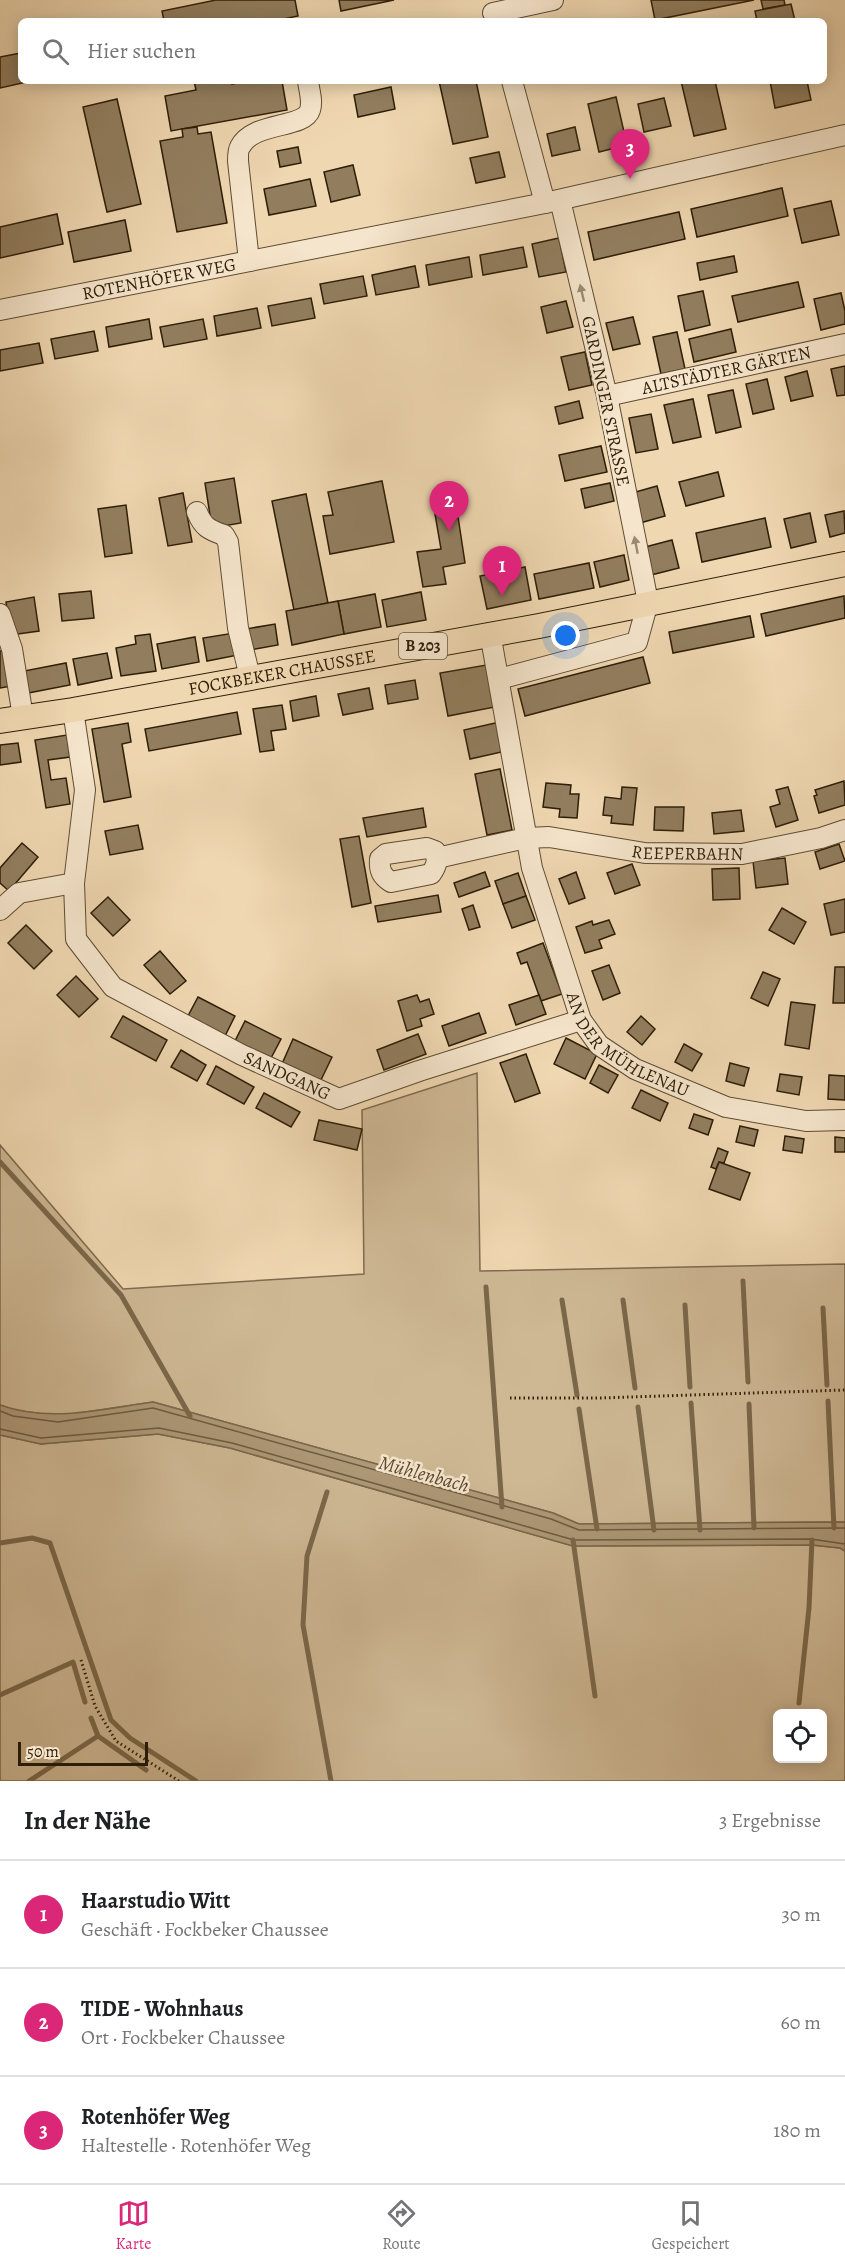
<!DOCTYPE html>
<html lang="de">
<meta charset="utf-8">
<style>
body{margin:0;font-family:Alegreya,serif;background:#f2f2f2;color:#202124}
.controls{position:absolute;right:18px;bottom:18px;display:grid;overflow:hidden;border-radius:9px;box-shadow:0 3px 15px #0003}
.controls button{width:54px;height:54px;display:grid;place-items:center;padding:0;border:0;border-bottom:2px solid #e0e0e0;background:#fff;color:#202124;font:30px sans-serif}
.scale{position:absolute;left:18px;bottom:15px;width:130px;box-sizing:border-box;padding-left:6px;border:3px solid #2d1e07;border-top:0;font-size:16px;line-height:21px;white-space:nowrap;color:#2d1e07;-webkit-text-stroke:4px #f5e5cc;paint-order:stroke}
.you{position:absolute;left:566px;top:636px;width:21px;height:21px;margin:-15px;border:4px solid #fff;border-radius:50%;background:#1a73e8;box-shadow:0 0 0 9px #1a73e833}
.badge{display:grid;place-items:center;width:39px;height:39px;border-radius:50%;background:#db2777;color:#fff;font-size:20px;font-weight:700}
.pin{position:absolute;translate:-50% -50px;filter:drop-shadow(0 2px 3px #0008)}
.pin::after{content:'';position:absolute;top:32px;width:21px;height:18px;background:inherit;clip-path:polygon(0 0,100% 0,50% 100%)}
.list{margin:0;padding:0;list-style:none}
h2{display:flex;justify-content:space-between;align-items:center;height:78px;margin:0;padding:0 24px;font-size:26px}
h2 small{font-size:20px;font-weight:400;color:#757577}
.list li{display:grid;grid-template-columns:39px 1fr auto;gap:18px;align-items:center;box-sizing:border-box;height:108px;padding:0 24px;border-top:2px solid #e0e0e0}
.list b{display:block;font-size:22px;white-space:nowrap}
.list p{margin:0;font-size:20px;white-space:nowrap;color:#757577}
.list em{font-size:20px;font-style:normal;color:#757577}
.icon{flex:none;width:33px;height:33px;fill:none;stroke:currentColor;stroke-width:2;stroke-linecap:round;stroke-linejoin:round}
.map{position:relative;flex:none;width:845px;height:1781px;overflow:hidden}
.search{position:absolute;background:#fff;box-shadow:0 3px 15px #0003;left:18px;right:18px;top:18px;height:66px;display:flex;align-items:center;gap:15px;box-sizing:border-box;padding:0 21px;border-radius:9px;color:#757577;font-size:22px}
.sheet{height:402px;background:#fff}
nav{display:flex;justify-content:space-around;align-items:center;box-sizing:border-box;height:84px;border-top:2px solid #e0e0e0;background:#fff;font-size:16px;color:#757577}
nav a{display:grid;justify-items:center;gap:3px}
nav .on{color:#db2777}
.map>svg:first-child{display:block}
.green{fill:#ceb894;stroke:#7e6b4e;stroke-width:1.5;fill-rule:evenodd}
.water{fill:#ad9877;stroke:#7a674a;stroke-width:1.5}
.lines{fill:none;stroke-linecap:round;stroke-linejoin:round}
.shore{stroke:#6d5b3f;stroke-width:1.5}
.stream{stroke:#7a674a;stroke-width:5}
.building{fill:#927e5f;stroke:#2d1e07;stroke-width:1.5}
.minor-casing{stroke:#5e4c32;stroke-width:22}
.major-casing{stroke:#2d1e07;stroke-width:26}
.path{stroke:#2d1e07;stroke-width:3;stroke-dasharray:1.5 3;stroke-linecap:butt}
.minor{stroke:#f5e5cc;stroke-width:20}
.major{stroke:#efd7b1;stroke-width:24}
.oneway{fill:#9b8b73}
.labels{text-anchor:middle;dominant-baseline:central;stroke-width:5;stroke-linejoin:round;paint-order:stroke}
.shield{fill:#f5e5cc;stroke:#695a42;stroke-width:1.5}
.shield-label{font-size:16px;font-weight:bold;fill:#2d1e07}
.street-label{font-size:18px;fill:#2d1e07;stroke:#f5e5cc}
.water-label{font-size:20px;font-style:italic;fill:#5a492e;stroke:#f5e5cc}
</style>
<div class="map">
<svg width="845" height="1781" viewBox="0 0 845 1781">
<rect width="100%" height="100%" fill="#efd7b1"/>
<filter id="stains"><feTurbulence type="fractalNoise" baseFrequency=".00333" numOctaves="4"/><feColorMatrix values="0 0 0 0 .2 0 0 0 0 .09 0 0 0 0 .02 0 0 0 .5 -.17"/></filter>
<radialGradient id="worn" r=".72"><stop offset=".6" stop-color="#630" stop-opacity="0"/><stop offset="1" stop-color="#630" stop-opacity=".3"/></radialGradient>
<g class="green">
<path d="M477,1073L480,1271L845,1264V1522L579,1524L553,1513L153,1402L58,1416L14,1410L0,1405V1145L123,1289L364,1274L362,1110Z"/>
<path d="M158,1434L230,1448L573,1546L812,1545L840,1548L845,1551V1781H0V1435L41,1444ZM778,1714H822V1758H778Z"/>
</g>
<path class="water" d="M153,1402L553,1513L579,1524L845,1522V1551L840,1548L812,1545L573,1546L230,1448L158,1434L41,1444L0,1435V1405C50,1423 102,1409 153,1402Z"/>
<g class="lines">
<g class="shore">
<path d="M0,1411L13,1416L58,1422L153,1408L551,1519L579,1530L845,1528"/>
<path d="M0,1429L41,1438L159,1428L232,1443L574,1540L811,1539L845,1544"/>
</g>
<g class="stream">
<path d="M0,1162L121,1295L190,1416"/>
<path d="M743,1281L748,1382"/>
<path d="M486,1287L502,1507"/>
<path d="M562,1300L577,1395"/>
<path d="M623,1300L635,1388"/>
<path d="M685,1305L690,1387"/>
<path d="M823,1308L827,1385"/>
<path d="M828,1401L834,1528"/>
<path d="M691,1403L700,1530"/>
<path d="M749,1404L754,1528"/>
<path d="M638,1407L654,1530"/>
<path d="M579,1409L597,1529"/>
<path d="M327,1492L307,1556L303,1625L331,1781"/>
<path d="M573,1540L595,1696"/>
<path d="M0,1543L32,1538L50,1543L111,1720L130,1738L196,1781"/>
<path d="M0,1695L73,1662L85,1702"/>
<path d="M799,1703L809,1608L812,1540"/>
<path d="M91,1718L98,1736L146,1770"/>
<path d="M29,1781L98,1736"/>
</g>
</g>
<g class="building">
<path d="M216,0H295L298,16L274,21H164L162,11Z"/>
<path d="M339,0H394L341,11Z"/>
<path d="M651,0H754L655,20Z"/>
<path d="M761,0H784L785,5L763,9Z"/>
<path d="M791,4L795,21H757L755,11Z"/>
<path d="M21,53V81H31L0,88V57Z"/>
<path d="M194,81H232V84L248,81H282L287,110L171,131L165,96L196,90Z"/>
<path d="M439,81H476L488,137L453,144Z"/>
<path d="M681,81H715L726,129L694,136Z"/>
<path d="M770,81H807L811,100L775,108Z"/>
<path d="M391,87L395,109L358,117L354,95Z"/>
<path d="M616,97L627,145L599,152L588,104Z"/>
<path d="M664,98L671,126L644,132L638,104Z"/>
<path d="M117,99L141,204L107,212L83,107Z"/>
<path d="M197,127L198,134L211,132L227,223L177,232L160,141L183,137L182,129Z"/>
<path d="M575,127L580,150L552,156L547,134Z"/>
<path d="M298,147L301,163L280,167L277,151Z"/>
<path d="M499,152L505,177L476,183L470,158Z"/>
<path d="M353,165L360,195L331,202L324,172Z"/>
<path d="M310,179L316,206L269,215L264,189Z"/>
<path d="M782,188L788,216L697,237L691,209Z"/>
<path d="M831,201L839,235L802,243L794,209Z"/>
<path d="M679,212L685,239L594,260L588,232Z"/>
<path d="M57,214L63,244L0,258V227Z"/>
<path d="M125,220L131,251L74,262L68,232Z"/>
<path d="M559,238L566,272L539,277L532,244Z"/>
<path d="M523,247L527,267L483,275L480,255Z"/>
<path d="M734,256L737,272L700,280L697,263Z"/>
<path d="M469,257L472,277L429,285L426,265Z"/>
<path d="M415,266L419,287L376,295L372,275Z"/>
<path d="M363,276L367,296L324,304L320,284Z"/>
<path d="M798,282L804,307L738,322L732,296Z"/>
<path d="M703,291L710,325L685,331L678,296Z"/>
<path d="M841,293L845,311V324L821,330L814,299Z"/>
<path d="M311,298L315,318L272,326L268,306Z"/>
<path d="M566,301L573,327L547,333L541,307Z"/>
<path d="M257,308L261,328L217,336L214,316Z"/>
<path d="M633,317L640,344L613,350L606,323Z"/>
<path d="M149,319L152,339L109,347L106,327Z"/>
<path d="M203,319L207,339L164,347L160,327Z"/>
<path d="M731,329L736,352L694,362L689,339Z"/>
<path d="M94,331L98,351L55,359L51,339Z"/>
<path d="M677,332L685,369L661,374L653,337Z"/>
<path d="M39,343L43,363L0,371V350Z"/>
<path d="M585,352L592,385L569,390L561,357Z"/>
<path d="M845,366V395L837,396L831,369Z"/>
<path d="M807,371L813,396L791,401L785,377Z"/>
<path d="M767,379L774,409L753,414L746,384Z"/>
<path d="M733,390L741,427L716,433L708,395Z"/>
<path d="M693,399L701,437L673,443L664,405Z"/>
<path d="M579,401L583,418L559,424L555,407Z"/>
<path d="M651,414L658,449L636,453L629,418Z"/>
<path d="M601,446L607,472L565,481L559,455Z"/>
<path d="M718,472L724,496L686,506L679,482Z"/>
<path d="M234,478L241,523L212,528L205,483Z"/>
<path d="M382,481L394,542L330,554L323,516L333,515L328,492Z"/>
<path d="M610,483L614,501L585,508L581,489Z"/>
<path d="M657,486L665,516L640,523L632,493Z"/>
<path d="M183,493L192,542L168,546L159,498Z"/>
<path d="M306,494L328,603L294,610L272,501Z"/>
<path d="M126,505L132,553L105,557L98,509Z"/>
<path d="M457,510L465,563L443,567L446,584L423,587L417,552L441,549L435,514Z"/>
<path d="M844,511L845,533L830,537L825,515Z"/>
<path d="M810,513L816,542L791,548L784,519Z"/>
<path d="M765,518L771,547L702,562L696,533Z"/>
<path d="M672,540L679,568L651,575L645,547Z"/>
<path d="M624,555L629,580L600,587L594,562Z"/>
<path d="M589,563L594,588L539,599L534,574Z"/>
<path d="M525,567L531,600L487,609L480,576Z"/>
<path d="M91,591L94,618L62,621L59,594Z"/>
<path d="M421,592L426,620L387,627L382,600Z"/>
<path d="M375,594L381,627L344,634L338,601Z"/>
<path d="M844,596L845,618L766,636L761,614Z"/>
<path d="M34,597L39,631L11,635L6,602Z"/>
<path d="M338,601L344,634L292,645L286,611Z"/>
<path d="M750,616L754,637L673,653L669,632Z"/>
<path d="M275,624L278,645L250,650L246,629Z"/>
<path d="M234,633L238,655L207,661L203,638Z"/>
<path d="M150,634L156,671L121,676L116,648L136,644L135,636Z"/>
<path d="M195,637L199,662L162,669L157,644Z"/>
<path d="M7,650L12,686L0,688V651Z"/>
<path d="M107,653L112,678L78,685L73,659Z"/>
<path d="M643,657L650,683L525,716L518,689Z"/>
<path d="M66,663L70,685L28,693L24,671Z"/>
<path d="M492,664L500,706L448,716L440,673Z"/>
<path d="M415,680L418,699L388,704L385,685Z"/>
<path d="M369,688L373,709L343,715L338,694Z"/>
<path d="M316,696L319,716L293,721L290,701Z"/>
<path d="M282,705L286,729L271,731L274,750L260,752L253,709Z"/>
<path d="M237,712L241,734L149,751L145,729Z"/>
<path d="M500,722L506,751L470,759L464,730Z"/>
<path d="M128,723L131,742L122,744L131,797L104,802L92,729Z"/>
<path d="M67,735L70,757L48,760L51,780L66,778L70,804L46,808L35,740Z"/>
<path d="M18,743L21,762L0,765V745Z"/>
<path d="M500,769L512,830L487,835L475,774Z"/>
<path d="M844,781L845,805L819,813L814,796L817,795L815,790Z"/>
<path d="M546,783L571,785L570,794H579L577,818L559,817L560,809L543,807Z"/>
<path d="M622,787L637,788L633,825L611,823L612,816L603,815L605,797L621,799Z"/>
<path d="M788,787L798,820L776,827L770,807L780,804L776,790Z"/>
<path d="M655,807H684L683,831L654,830Z"/>
<path d="M423,808L426,827L367,837L363,818Z"/>
<path d="M741,810L744,831L714,834L712,813Z"/>
<path d="M138,825L143,849L110,855L105,831Z"/>
<path d="M359,836L371,903L352,907L340,839Z"/>
<path d="M22,843L38,857L9,891L0,883V868Z"/>
<path d="M839,844L845,861L820,869L815,852Z"/>
<path d="M785,858L788,884L756,888L753,861Z"/>
<path d="M632,864L640,885L615,894L607,873Z"/>
<path d="M739,868L740,899L713,900L712,869Z"/>
<path d="M485,872L490,886L459,897L454,883Z"/>
<path d="M576,872L585,898L569,904L559,879Z"/>
<path d="M518,873L526,896L503,904L495,881Z"/>
<path d="M438,895L441,912L378,922L375,906Z"/>
<path d="M526,896L535,920L512,928L503,904Z"/>
<path d="M108,897L130,920L113,936L91,913Z"/>
<path d="M845,899V932L831,935L824,904Z"/>
<path d="M473,905L480,927L469,930L462,909Z"/>
<path d="M782,908L806,922L794,944L769,930Z"/>
<path d="M609,920L615,934L599,940L602,948L585,953L576,927L592,921L593,925Z"/>
<path d="M26,925L52,951L34,969L8,943Z"/>
<path d="M543,943L562,994L541,1001L527,962L521,964L517,953Z"/>
<path d="M160,951L186,981L170,994L144,965Z"/>
<path d="M609,965L620,993L603,1000L592,971Z"/>
<path d="M835,967H845V1003H833Z"/>
<path d="M763,972L780,979L768,1006L751,998Z"/>
<path d="M76,976L98,999L79,1017L57,995Z"/>
<path d="M417,995L420,1002L429,999L434,1014L420,1019L422,1026L407,1031L398,1001Z"/>
<path d="M539,995L546,1014L516,1025L509,1005Z"/>
<path d="M198,997L235,1016L225,1036L188,1016Z"/>
<path d="M791,1002L815,1005L809,1049L785,1045Z"/>
<path d="M479,1013L486,1033L449,1046L442,1026Z"/>
<path d="M123,1016L167,1040L156,1061L111,1037Z"/>
<path d="M641,1016L655,1029L642,1045L627,1032Z"/>
<path d="M245,1021L281,1039L270,1060L235,1041Z"/>
<path d="M418,1034L426,1054L384,1070L377,1050Z"/>
<path d="M566,1038L597,1054L585,1079L554,1064Z"/>
<path d="M293,1039L332,1057L320,1082L282,1064Z"/>
<path d="M684,1044L702,1054L692,1071L675,1062Z"/>
<path d="M181,1050L206,1065L197,1081L171,1067Z"/>
<path d="M526,1054L540,1093L515,1102L500,1063Z"/>
<path d="M730,1063L749,1068L744,1086L726,1081Z"/>
<path d="M599,1065L618,1075L608,1093L590,1083Z"/>
<path d="M216,1066L254,1087L244,1104L207,1084Z"/>
<path d="M780,1074L802,1077L799,1095L777,1091Z"/>
<path d="M829,1075L845,1076V1100L828,1099Z"/>
<path d="M641,1090L668,1103L660,1121L632,1108Z"/>
<path d="M264,1093L300,1112L291,1127L256,1108Z"/>
<path d="M694,1114L713,1120L708,1135L689,1128Z"/>
<path d="M319,1120L362,1129L357,1150L314,1140Z"/>
<path d="M740,1126L758,1130L754,1146L736,1142Z"/>
<path d="M785,1136L804,1139L802,1153L783,1150Z"/>
<path d="M835,1137L845,1138V1152H835Z"/>
<path d="M718,1148L728,1152L724,1163L719,1162L716,1169L711,1167Z"/>
<path d="M719,1162L750,1173L740,1200L709,1189Z"/>
</g>
<g class="lines">
<defs>
<g id="minor">
<path d="M493,13L553,0"/>
<path d="M512,81L545,203"/>
<path d="M249,261L238,161C238,157 238,150 240,147C253,121 304,129 310,110C313,101 309,90 308,81"/>
<path id="s1" d="M0,310L545,203L845,135"/>
<path id="s2" d="M607,396L845,344"/>
<path d="M197,512C203,527 209,530 224,535L228,542L238,628L250,677"/>
<path d="M0,614L12,649L23,717"/>
<path id="s3" d="M490,633L532,868L581,1020L599,1045L635,1069L726,1107L806,1121L845,1120"/>
<path d="M499,679L637,642L648,602L607,396L560,200"/>
<path d="M427,848L435,851C438,861 437,865 431,874L391,882C382,876 379,871 380,859L386,854Z"/>
<path id="s4" d="M437,858L526,838L549,837L645,853L742,854L821,838L845,830"/>
<path id="s5" d="M74,883L76,939L113,987L242,1055L339,1099L419,1071L581,1020"/>
<path d="M0,910L19,893L74,883L85,790L73,710"/>
</g>
<g id="major">
<path id="s6" d="M0,721L73,710L539,626L845,564"/>
</g>
</defs>
<use href="#minor" class="minor-casing"/>
<use href="#major" class="major-casing"/>
<g class="path">
<path d="M510,1398H599L845,1390"/>
<path d="M81,1660L95,1706L116,1741L179,1781"/>
</g>
<use href="#minor" class="minor"/>
<use href="#major" class="major"/>
</g>
<defs><path id="oneway-solid" d="M-6-.8H1V-3.2L6.5 0L1 3.2V.8H-6Z" transform="scale(1.5)"/></defs>
<g class="oneway">
<use href="#oneway-solid" transform="translate(582 293) rotate(-103)"/>
<use href="#oneway-solid" transform="translate(636 545) rotate(-101)"/>
</g>
<g class="labels">
<rect class="shield" x="399" y="633" width="48" height="26" rx="4.5"/>
<g class="shield-label">
<text x="423" y="646">B 203</text>
</g>
<g class="street-label">
<text stroke="none"><textPath href="#s1" startOffset="162">ROTENHÖFER WEG</textPath></text>
<text stroke="none"><textPath href="#s2" startOffset="122">ALTSTÄDTER GÄRTEN</textPath></text>
<text transform="translate(606 401) rotate(78)">GARDINGER STRASSE</text>
<text stroke="none"><textPath href="#s6" startOffset="286">FOCKBEKER CHAUSSEE</textPath></text>
<text stroke="none"><textPath href="#s4" startOffset="254">REEPERBAHN</textPath></text>
<text stroke="none"><textPath href="#s3" startOffset="450">AN DER MÜHLENAU</textPath></text>
<text stroke="none"><textPath href="#s5" startOffset="312">SANDGANG</textPath></text>
</g>
<g class="water-label">
<text transform="translate(424 1474) rotate(15)">Mühlenbach</text>
</g>
</g>
<rect width="100%" height="100%" filter="url(#stains)"/>
<rect width="100%" height="100%" fill="url(#worn)"/>
</svg>
<div class="controls">
<button><svg class="icon" aria-label="locate" viewBox="0 0 24 24"><circle cx="12" cy="12" r="6"/><path d="M12 2v4M12 18v4M2 12h4M18 12h4"/></svg></button>
</div>
<div class="scale">50 m</div>
<div class="you"></div>
<div class="pin badge" style="left:502px;top:596px">1</div>
<div class="pin badge" style="left:449px;top:531px">2</div>
<div class="pin badge" style="left:630px;top:179px">3</div>
<div class="search"><svg class="icon" aria-label="search" viewBox="0 0 24 24"><circle cx="10" cy="10" r="6"/><path d="M15 15l6 6"/></svg>Hier suchen</div>
</div>
<section class="sheet">
<h2>In der Nähe<small>3 Ergebnisse</small></h2>
<ul class="list">
<li><span class="badge">1</span><div><b>Haarstudio Witt</b><p>Geschäft · Fockbeker Chaussee</p></div><em>30 m</em></li>
<li><span class="badge">2</span><div><b>TIDE - Wohnhaus</b><p>Ort · Fockbeker Chaussee</p></div><em>60 m</em></li>
<li><span class="badge">3</span><div><b>Rotenhöfer Weg</b><p>Haltestelle · Rotenhöfer Weg</p></div><em>180 m</em></li>
</ul>
</section>
<nav>
<a class="on"><svg class="icon" aria-label="map" viewBox="0 0 24 24"><path d="M3 6l6-2 6 2 6-2v14l-6 2-6-2-6 2zM9 4v14M15 6v14"/></svg>Karte</a>
<a><svg class="icon" aria-label="directions" viewBox="0 0 24 24"><path d="M12 3l9 9-9 9-9-9zM9 14v-3h6M13 9l2 2-2 2"/></svg>Route</a>
<a><svg class="icon" aria-label="saved" viewBox="0 0 24 24"><path d="M7 4h10v16l-5-4-5 4z"/></svg>Gespeichert</a>
</nav>
